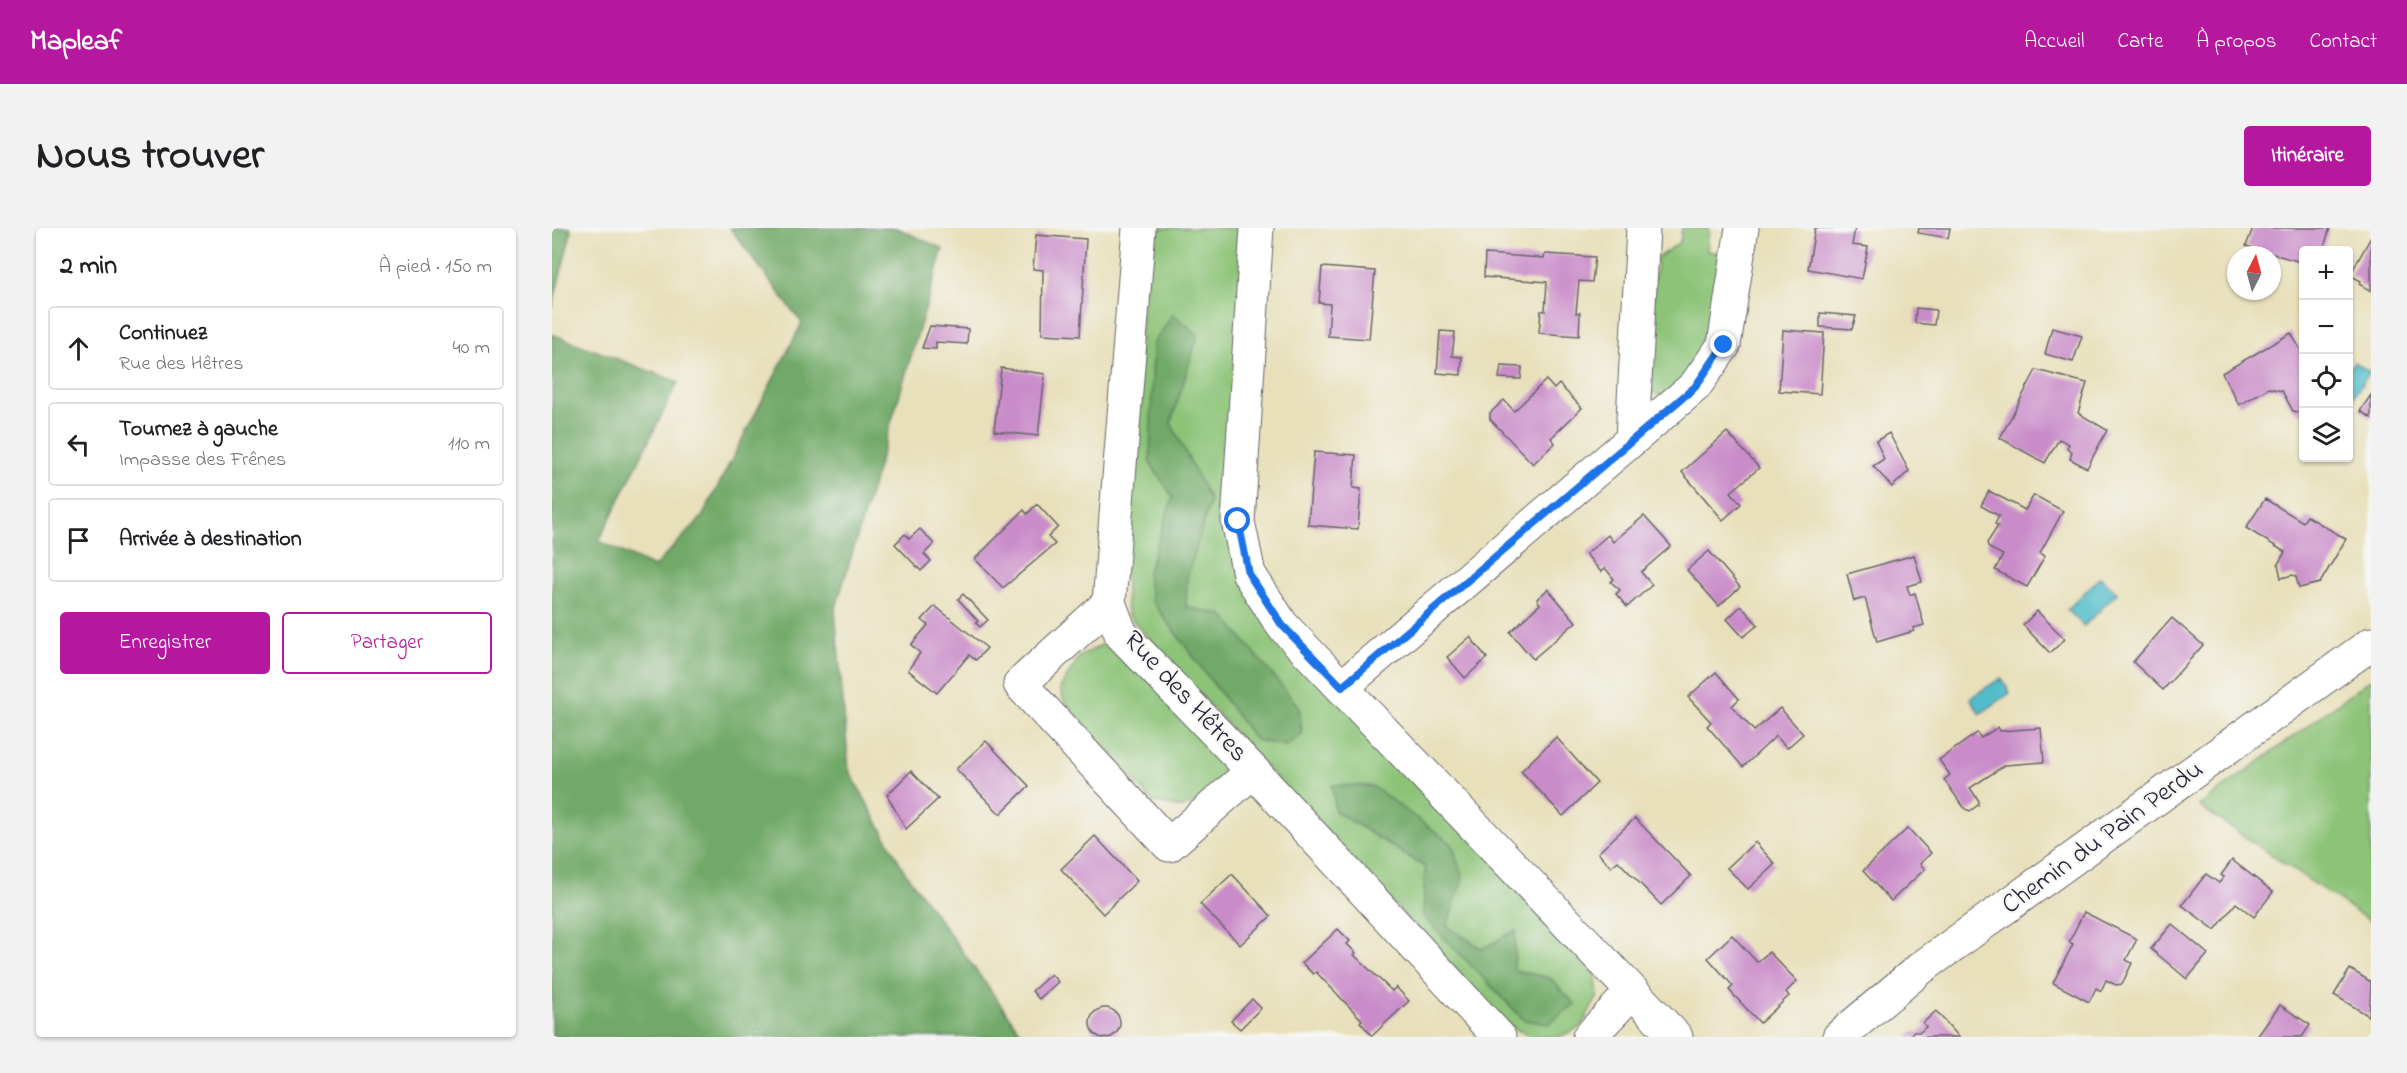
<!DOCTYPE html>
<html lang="fr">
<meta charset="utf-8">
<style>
body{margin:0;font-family:"Indie Flower",sans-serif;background:#f2f2f2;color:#202124}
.controls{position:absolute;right:18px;top:18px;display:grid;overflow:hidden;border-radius:6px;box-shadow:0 2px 4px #0004}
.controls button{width:54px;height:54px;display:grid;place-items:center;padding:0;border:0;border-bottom:2px solid #e0e0e0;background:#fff;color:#202124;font:30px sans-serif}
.compass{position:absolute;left:1675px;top:18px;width:54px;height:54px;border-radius:50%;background:#fff;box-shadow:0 2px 4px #0004;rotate:6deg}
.stop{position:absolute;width:18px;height:18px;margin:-14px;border:4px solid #1a73e8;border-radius:50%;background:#fff}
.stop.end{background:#1a73e8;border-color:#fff;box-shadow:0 2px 6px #0008}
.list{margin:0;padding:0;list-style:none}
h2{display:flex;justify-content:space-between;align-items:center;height:78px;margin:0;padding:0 24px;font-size:26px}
h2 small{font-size:20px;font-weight:400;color:#757577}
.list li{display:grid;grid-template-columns:39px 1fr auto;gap:18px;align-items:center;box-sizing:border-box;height:84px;margin:0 12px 12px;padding:0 12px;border:2px solid #e0e0e0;border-radius:6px}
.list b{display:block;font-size:22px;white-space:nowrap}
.list p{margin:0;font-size:20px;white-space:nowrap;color:#757577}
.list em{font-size:20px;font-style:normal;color:#757577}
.actions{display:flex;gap:12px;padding:18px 24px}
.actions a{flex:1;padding:14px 0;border:2px solid #b5179e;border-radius:6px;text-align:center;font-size:21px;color:#b5179e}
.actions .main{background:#b5179e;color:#fff}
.icon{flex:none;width:33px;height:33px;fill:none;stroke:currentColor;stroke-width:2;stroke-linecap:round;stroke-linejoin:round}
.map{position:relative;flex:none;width:1819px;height:809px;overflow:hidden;border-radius:6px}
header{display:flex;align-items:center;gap:36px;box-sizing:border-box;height:84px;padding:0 30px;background:#b5179e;color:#fff}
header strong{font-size:28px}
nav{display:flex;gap:33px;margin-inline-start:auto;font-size:21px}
.intro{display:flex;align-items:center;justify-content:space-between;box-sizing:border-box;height:144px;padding:0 36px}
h1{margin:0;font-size:42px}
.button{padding:15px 27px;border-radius:6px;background:#b5179e;color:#fff;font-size:21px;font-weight:700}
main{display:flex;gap:36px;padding:0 36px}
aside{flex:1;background:#fff;border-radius:6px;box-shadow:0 2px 4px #0004}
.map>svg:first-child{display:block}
.green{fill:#8cc377;stroke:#577259;stroke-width:1.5}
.forest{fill:#71a968;stroke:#4a6652;stroke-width:1.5}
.water{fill:#51bdca;stroke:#3a7082;stroke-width:1.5}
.building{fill:#c98cc9}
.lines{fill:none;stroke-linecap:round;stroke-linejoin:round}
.minor-casing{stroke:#676468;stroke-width:35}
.minor{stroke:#fff;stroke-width:33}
.route{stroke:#1a73e8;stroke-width:8}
.labels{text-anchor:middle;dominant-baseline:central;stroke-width:4.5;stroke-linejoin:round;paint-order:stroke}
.street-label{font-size:27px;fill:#22223b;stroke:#f6f6f2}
</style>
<header>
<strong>Mapleaf</strong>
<nav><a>Accueil</a><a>Carte</a><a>À propos</a><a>Contact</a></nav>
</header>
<div class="intro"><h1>Nous trouver</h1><a class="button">Itinéraire</a></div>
<main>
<aside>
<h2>2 min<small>À pied · 150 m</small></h2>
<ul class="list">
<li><svg class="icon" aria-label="ahead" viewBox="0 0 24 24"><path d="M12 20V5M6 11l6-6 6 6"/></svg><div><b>Continuez</b><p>Rue des Hêtres</p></div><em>40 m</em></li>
<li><svg class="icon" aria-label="left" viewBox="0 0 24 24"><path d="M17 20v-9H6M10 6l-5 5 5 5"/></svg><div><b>Tournez à gauche</b><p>Impasse des Frênes</p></div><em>110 m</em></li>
<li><svg class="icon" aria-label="arrive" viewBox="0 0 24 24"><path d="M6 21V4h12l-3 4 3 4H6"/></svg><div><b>Arrivée à destination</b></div></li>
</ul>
<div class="actions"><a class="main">Enregistrer</a><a>Partager</a></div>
</aside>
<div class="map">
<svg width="1819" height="809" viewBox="0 0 1819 809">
<rect width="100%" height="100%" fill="#f6f6f2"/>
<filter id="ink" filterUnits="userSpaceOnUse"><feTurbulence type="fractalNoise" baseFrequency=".0167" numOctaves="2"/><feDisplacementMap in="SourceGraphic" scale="12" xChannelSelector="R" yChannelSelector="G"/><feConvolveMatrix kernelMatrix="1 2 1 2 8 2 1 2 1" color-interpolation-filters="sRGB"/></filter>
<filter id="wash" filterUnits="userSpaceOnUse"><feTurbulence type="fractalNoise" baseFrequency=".008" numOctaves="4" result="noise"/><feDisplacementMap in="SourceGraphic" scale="24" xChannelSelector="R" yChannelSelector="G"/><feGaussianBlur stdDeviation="1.35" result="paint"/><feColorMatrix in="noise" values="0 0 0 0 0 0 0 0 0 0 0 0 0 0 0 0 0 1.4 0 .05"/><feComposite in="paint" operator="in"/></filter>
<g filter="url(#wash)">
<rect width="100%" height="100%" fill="#e8e0bb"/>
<g class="green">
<path d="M596,0H697L682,337L1043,740L1046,768L1029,799L1007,809H983L958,799L733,560L575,386L573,336Z"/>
<path d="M1130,0H1157L1155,23L1175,26L1168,91L1124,159L1112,168L1091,163L1105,30L1128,14Z"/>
<path d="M551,416L567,420L671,531L668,550L654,570L630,580L601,574L512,473L508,460L527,429Z"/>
<path d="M1819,451V694L1647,578Z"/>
</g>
<g class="forest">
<path d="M0,0H18L19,5L0,80Z"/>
<path d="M178,0H345L391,21L283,383L297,542L353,644L472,809H0V106L126,154L47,313L102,339L150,289L250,95Z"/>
<path d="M621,86L646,107L619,195L658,273L635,350L634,379L671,387L747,479L750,506L734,518L703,512L600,373L595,346L621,269L598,235L601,116Z"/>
<path d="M780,557L820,558L900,616L911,650L895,698L930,721L964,702L962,742L998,750L1023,776L996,796L972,792L871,688L873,639L783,583Z"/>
</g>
<g class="water">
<path d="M1802,134L1818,144L1797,175V141Z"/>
<path d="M1548,349L1565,365L1532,398L1515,382Z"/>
<path d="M1449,450L1458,465L1428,486L1418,470Z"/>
</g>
<g id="blocks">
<g class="building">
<path d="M1263,0H1303L1300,17L1316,19L1310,51L1256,41Z"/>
<path d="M1367,0H1398L1396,10L1366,5Z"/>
<path d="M1701,0H1778L1771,22H1752V35L1694,18Z"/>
<path d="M484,7L534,11L528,108L490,106L491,42L481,41Z"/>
<path d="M1819,9V63L1807,56L1809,53L1798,47Z"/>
<path d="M933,26L992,30L993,26L1043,29L1040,54L1027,53L1024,85H1028L1027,108L987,105L989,83H993L995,54L932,49Z"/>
<path d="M770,39L823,43L817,111L776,108L778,76L767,75Z"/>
<path d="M1364,80L1384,82L1382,97L1363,95Z"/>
<path d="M1268,85L1304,88L1300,101L1268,99Z"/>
<path d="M378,98L416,101L415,116L384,114V121L370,120Z"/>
<path d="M1500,100L1530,108L1521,134L1493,126Z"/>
<path d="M1231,102L1272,105L1268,166L1227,163Z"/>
<path d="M888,103L903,104L900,128L910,129L909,147L885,145Z"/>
<path d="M1739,105L1752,128V186L1741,183L1730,163L1717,160L1687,177L1670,145Z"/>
<path d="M949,138L970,139L969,151L947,150Z"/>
<path d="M449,140L493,146L486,208L442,203Z"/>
<path d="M1484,142L1535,155L1526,185L1555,202L1535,240L1518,231L1520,224L1515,220L1517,216L1507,211L1493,235L1448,210Z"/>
<path d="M994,152L1002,161L1007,156L1030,180L999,210L1003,215L981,236L938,191V185L952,172L962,183Z"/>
<path d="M1819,167V190L1808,183Z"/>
<path d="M1175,204L1207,240L1179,264L1189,276L1171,292L1130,244Z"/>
<path d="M1337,205L1357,243L1340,259L1321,238L1332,231L1324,213Z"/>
<path d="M762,224L804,227L801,260L809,261L806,301L756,297Z"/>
<path d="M1437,263L1473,282L1482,267L1511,283L1488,325L1493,328L1475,359L1443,342L1451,327L1437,320L1435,315L1446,298L1443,296L1447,288L1429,278Z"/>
<path d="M1713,271L1751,294L1755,288L1794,311L1768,355L1747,360L1744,349L1741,347L1729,350L1726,336L1733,324L1694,300Z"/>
<path d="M485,276L506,299L496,309L503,316L451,360L423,331L472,282L475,286Z"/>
<path d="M1092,288L1119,318L1089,344L1100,357L1075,379L1064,366L1068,362L1059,354L1062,351L1053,340L1049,344L1034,326L1056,307L1061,314Z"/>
<path d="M368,301L382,316L372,326L379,333L369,343L343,316L353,306L357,311Z"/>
<path d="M1157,323L1188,359L1167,378L1135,342Z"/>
<path d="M1362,327L1370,354L1355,358L1358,367L1363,365L1372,397L1361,400L1362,403L1325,414L1313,370L1302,373L1295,346Z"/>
<path d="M996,361L1024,394L981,431L958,404L988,376L985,371Z"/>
<path d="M411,366L436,392L428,399L424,395L426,393L406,371Z"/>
<path d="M383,378L435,420L424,432L417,427L385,465L356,442L368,425L359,417L376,397L370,392Z"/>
<path d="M1189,378L1206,397L1191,409L1175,391Z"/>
<path d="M1485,383L1513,411L1498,425L1471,397Z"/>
<path d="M1620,390L1651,417L1611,462L1581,434Z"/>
<path d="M918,409L935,430L913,450L895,429Z"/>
<path d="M1164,444L1187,471L1180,478L1202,503L1228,480L1251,506L1235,520L1224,508L1191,539L1155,498L1159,494L1136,469Z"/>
<path d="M1446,499L1448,503L1489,500L1492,534L1453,537L1418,560L1427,573L1426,577L1418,583L1413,581L1392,552L1398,547L1387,532L1425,505L1429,510Z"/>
<path d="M1004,509L1045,555L1011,588L969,543Z"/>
<path d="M434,513L477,558L448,586L404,541Z"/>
<path d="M359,543L386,571L354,601L335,567Z"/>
<path d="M1083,590L1139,648L1109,677L1066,633L1059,639L1046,625Z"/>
<path d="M1356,600L1379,625L1368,636L1373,641L1339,673L1311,643Z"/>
<path d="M543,608L585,653L551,686L509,641Z"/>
<path d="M1203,614L1223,636L1196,661L1175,640Z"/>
<path d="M1680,632L1721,664L1702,689L1684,675L1663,702L1630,677L1654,646L1667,655L1672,649L1669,647Z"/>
<path d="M680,646L719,688L688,717L648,676Z"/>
<path d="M1532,684L1585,711L1574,732L1580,735L1570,756L1564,757L1554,752L1549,763L1544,760L1537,774L1501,755L1521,716L1517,714Z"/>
<path d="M1620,696L1656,726L1635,751L1599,721Z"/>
<path d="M786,701L798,713L795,716L804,725L802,727L840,763L844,759L857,773L820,808L808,794L810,792L764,744L761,746L750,735Z"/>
<path d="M1180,707L1205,734L1217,724L1245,753L1234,764L1237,768L1208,795L1177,762L1181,758L1156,730Z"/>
<path d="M1798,741L1819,754L1817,788L1782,767Z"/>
<path d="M499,746L506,754L487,771L480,763Z"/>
<path d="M700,771L709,780L688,801L679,793Z"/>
<path d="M1728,777L1758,797L1750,809H1705Z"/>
<circle cx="553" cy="795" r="15"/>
<path d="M1384,783L1407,809H1356L1361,804H1368L1374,799L1371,795Z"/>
</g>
</g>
</g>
<g filter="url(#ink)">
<use href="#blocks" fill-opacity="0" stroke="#676468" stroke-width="1.5"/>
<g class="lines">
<defs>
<g id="minor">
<path d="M587,0L557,375L569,406L701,543L947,809"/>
<path d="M705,0L686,293L697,346L730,397L1124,809"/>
<path d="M1080,211L1091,0"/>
<path d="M557,375L468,456L617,617L701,543"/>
<path d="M790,459L1143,158L1172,117L1190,0"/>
<path d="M1037,809L1079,765"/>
<path d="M1287,809L1369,740L1819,416"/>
</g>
</defs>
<use href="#minor" class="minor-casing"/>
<use href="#minor" class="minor"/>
</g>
</g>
<g class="lines" filter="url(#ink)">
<path class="route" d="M686,293L697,346L730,397L790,459L1143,159L1172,117"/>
</g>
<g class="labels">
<g class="street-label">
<text transform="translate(633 469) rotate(47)">Rue des Hêtres</text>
<text transform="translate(1551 610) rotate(-36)">Chemin du Pain Perdu</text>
</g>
</g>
</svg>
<div class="controls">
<button>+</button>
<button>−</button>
<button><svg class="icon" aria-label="locate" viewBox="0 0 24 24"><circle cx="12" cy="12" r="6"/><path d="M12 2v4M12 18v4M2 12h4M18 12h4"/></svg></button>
<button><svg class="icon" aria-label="layers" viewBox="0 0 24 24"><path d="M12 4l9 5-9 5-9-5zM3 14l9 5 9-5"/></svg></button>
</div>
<svg class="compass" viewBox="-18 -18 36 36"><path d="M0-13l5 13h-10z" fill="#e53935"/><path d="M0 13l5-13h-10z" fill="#757577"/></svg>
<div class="stop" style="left:686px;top:293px"></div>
<div class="stop end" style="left:1172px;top:117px"></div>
</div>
</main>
